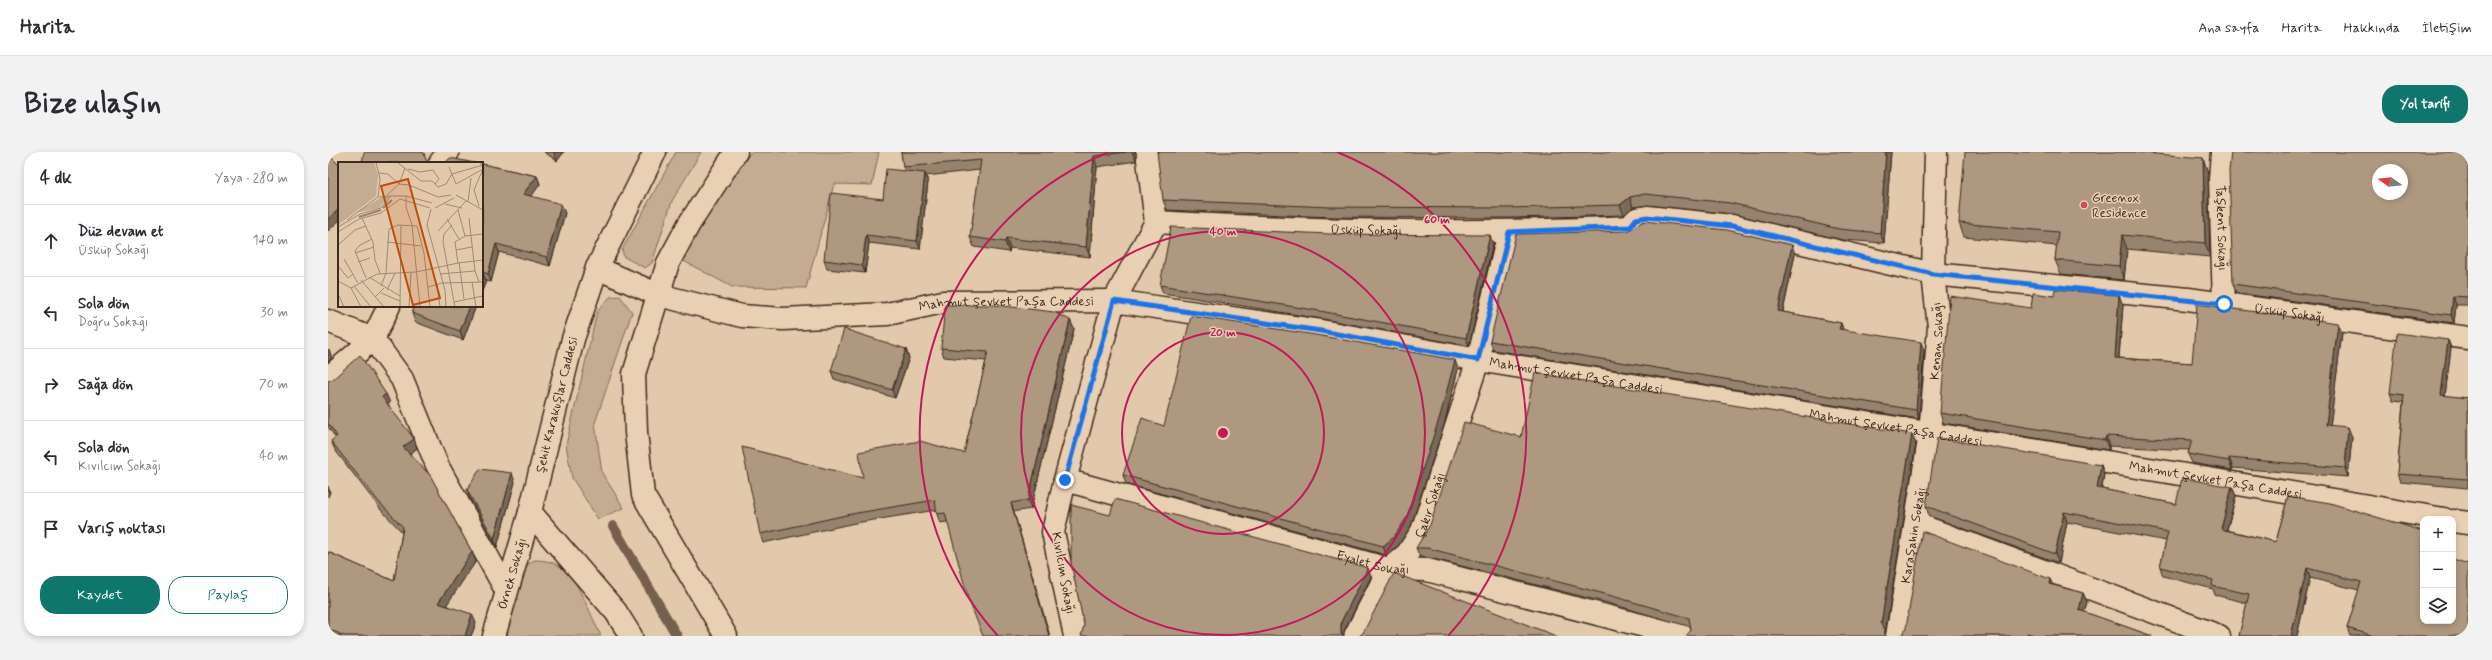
<!DOCTYPE html>
<html lang="tr">
<meta charset="utf-8">
<style>
body{margin:0;font-family:Mynerve,sans-serif;background:#f2f2f3;color:#2b2b33}
.controls{position:absolute;right:12px;bottom:12px;display:grid;overflow:hidden;border-radius:8px;box-shadow:0 2px 6px #0003}
.controls button{width:36px;height:36px;display:grid;place-items:center;padding:0;border:0;border-bottom:1px solid #e1e1e2;background:#fff;color:#2b2b33;font:20px sans-serif}
.compass{position:absolute;left:2044px;top:12px;width:36px;height:36px;border-radius:50%;background:#fff;box-shadow:0 2px 6px #0003;rotate:285deg}
.stop{position:absolute;width:12px;height:12px;margin:-9px;border:3px solid #1a73e8;border-radius:50%;background:#fff}
.stop.end{background:#1a73e8;border-color:#fff;box-shadow:0 1px 4px #0008}
.list{margin:0;padding:0;list-style:none}
h2{display:flex;justify-content:space-between;align-items:center;height:52px;margin:0;padding:0 16px;font-size:17px}
h2 small{font-size:13px;font-weight:400;color:#7c7c81}
.list li{display:grid;grid-template-columns:26px 1fr auto;gap:12px;align-items:center;box-sizing:border-box;height:72px;padding:0 16px;border-top:1px solid #e1e1e2}
.list b{display:block;font-size:15px;white-space:nowrap}
.list p{margin:0;font-size:13px;white-space:nowrap;color:#7c7c81}
.list em{font-size:13px;font-style:normal;color:#7c7c81}
.actions{display:flex;gap:8px;padding:12px 16px}
.actions a{flex:1;padding:9px 0;border:1px solid #0f766e;border-radius:16px;text-align:center;font-size:14px;color:#0f766e}
.actions .main{background:#0f766e;color:#fff}
.icon{flex:none;width:22px;height:22px;fill:none;stroke:currentColor;stroke-width:2;stroke-linecap:round;stroke-linejoin:round}
.map{position:relative;flex:none;width:2140px;height:484px;overflow:hidden;border-radius:16px}
header{display:flex;align-items:center;gap:24px;box-sizing:border-box;height:56px;padding:0 20px;background:#fff;border-bottom:1px solid #e1e1e2}
header strong{font-size:19px}
nav{display:flex;gap:22px;margin-inline-start:auto;font-size:14px}
.intro{display:flex;align-items:center;justify-content:space-between;box-sizing:border-box;height:96px;padding:0 24px}
h1{margin:0;font-size:28px}
.button{padding:10px 18px;border-radius:16px;background:#0f766e;color:#fff;font-size:14px;font-weight:700}
main{display:flex;gap:24px;padding:0 24px}
aside{flex:1;background:#fff;border-radius:16px;box-shadow:0 2px 6px #0003}
.map>svg:first-child{display:block}
.green{fill:#c4ac92;stroke:#806b58}
.lines{fill:none;stroke-linecap:round;stroke-linejoin:round}
.stream{stroke:#74604e;stroke-width:10}
.street-casing{stroke:#3b2a1e;stroke-width:25}
.secondary-casing{stroke:#3b2a1e;stroke-width:25}
.street{stroke:#ead0b2;stroke-width:22}
.secondary{stroke:#ead0b2;stroke-width:22}
.wall{fill:#96836e;stroke:#3b2a1e}
.shaded-wall{fill:#7a6a5a;stroke:#3b2a1e}
.building{fill:#af9880;stroke:#3b2a1e;fill-rule:evenodd}
.route{stroke:#1a73e8;stroke-width:5}
.ring{fill:none;stroke:#c2185b;stroke-width:2}
.poi-dot{fill:#d1495b;stroke:#ead0b2;stroke-width:1.5}
.labels{text-anchor:middle;dominant-baseline:central;stroke-width:3;stroke-linejoin:round;paint-order:stroke}
.poi-label{font-size:13px;fill:#3b2a1e;stroke:#ead0b2;text-anchor:start}
.street-label{font-size:13px;fill:#3b2a1e;stroke:#ead0b2}
.inset-river{fill:none;stroke:#9a846e;stroke-width:2}
.inset-road{fill:none;stroke:#a08973;stroke-width:1}
.view{fill:#bd4d10;fill-opacity:0.15;stroke:#bd4d10;stroke-width:2}
.inset-edge{fill:none;stroke:#3b2a1e;stroke-width:2}
.centre{fill:#c2185b;stroke:#ead0b2;stroke-width:2}
.ring-label{font-size:12px;text-anchor:middle;font-weight:bold;fill:#c2185b;stroke:#ead0b2;stroke-width:3;stroke-linejoin:round;paint-order:stroke}
</style>
<header>
<strong>Harita</strong>
<nav><a>Ana sayfa</a><a>Harita</a><a>Hakkında</a><a>İletişim</a></nav>
</header>
<div class="intro"><h1>Bize ulaşın</h1><a class="button">Yol tarifi</a></div>
<main>
<aside>
<h2>4 dk<small>Yaya · 280 m</small></h2>
<ul class="list">
<li><svg class="icon" aria-label="ahead" viewBox="0 0 24 24"><path d="M12 20V5M6 11l6-6 6 6"/></svg><div><b>Düz devam et</b><p>Üsküp Sokağı</p></div><em>140 m</em></li>
<li><svg class="icon" aria-label="left" viewBox="0 0 24 24"><path d="M17 20v-9H6M10 6l-5 5 5 5"/></svg><div><b>Sola dön</b><p>Doğru Sokağı</p></div><em>30 m</em></li>
<li><svg class="icon" aria-label="right" viewBox="0 0 24 24"><path d="M7 20v-9h11M14 6l5 5-5 5"/></svg><div><b>Sağa dön</b></div><em>70 m</em></li>
<li><svg class="icon" aria-label="left" viewBox="0 0 24 24"><path d="M17 20v-9H6M10 6l-5 5 5 5"/></svg><div><b>Sola dön</b><p>Kıvılcım Sokağı</p></div><em>40 m</em></li>
<li><svg class="icon" aria-label="arrive" viewBox="0 0 24 24"><path d="M6 21V4h12l-3 4 3 4H6"/></svg><div><b>Varış noktası</b></div></li>
</ul>
<div class="actions"><a class="main">Kaydet</a><a>Paylaş</a></div>
</aside>
<div class="map">
<svg width="2140" height="484" viewBox="0 0 2140 484">
<rect width="100%" height="100%" fill="#e3c9ac"/>
<filter id="ink" filterUnits="userSpaceOnUse"><feTurbulence type="fractalNoise" baseFrequency=".025" numOctaves="2"/><feDisplacementMap in="SourceGraphic" scale="8" xChannelSelector="R" yChannelSelector="G"/><feConvolveMatrix kernelMatrix="1 2 1 2 8 2 1 2 1" color-interpolation-filters="sRGB"/></filter>
<g filter="url(#ink)">
<g class="green">
<path d="M348,0H373L344,49L324,111L317,116L296,105L294,98Z"/>
<path d="M423,0H551L544,33L506,32L478,136L404,135L350,106Z"/>
<path d="M292,144L304,160L267,271L274,321L296,356L270,367L244,326L238,293L269,160L282,145Z"/>
<path d="M206,408C214,408 222,409 230,413C249,423 263,464 273,484H180L179,479L194,417Z"/>
</g>
<g class="lines">
<path class="stream" d="M285,374L349,484"/>
<defs>
<g id="street">
<path d="M819,0L828,70"/>
<path id="s1" d="M1894,0L1892,27L1896,152"/>
<path d="M112,11L120,0"/>
<path d="M0,169L45,187L74,227L109,313L178,438"/>
<path d="M0,226L45,187L61,154"/>
<path id="s2" d="M737,328L1061,417L1099,418L1355,484"/>
<path d="M1588,372L1891,484"/>
<path id="s3" d="M747,484L725,380L737,328L786,149L828,70C986,79 1144,83 1302,75L1308,67L1319,65L1404,74L1605,122L1860,147L2140,186"/>
<path id="s4" d="M1027,484L1061,417L1079,402L1094,379L1150,208L1181,80"/>
</g>
<g id="secondary">
<path id="s5" d="M269,116L331,143L414,164L455,167L559,162L615,150L786,149L993,179L1150,208L1840,320L2116,367"/>
<path d="M2125,369L2140,371"/>
<path id="s6" d="M166,484L202,360"/>
<path id="s7" d="M303,484L288,460L202,360L245,187L269,116L327,0"/>
<path d="M398,484L315,343L308,280L306,222L340,111L361,72L408,0"/>
<path id="s8" d="M1569,484L1602,282L1611,175L1605,122L1608,0"/>
</g>
</defs>
<use href="#street" class="street-casing"/>
<use href="#secondary" class="secondary-casing"/>
<use href="#street" class="street"/>
<use href="#secondary" class="secondary"/>
</g>
<g class="wall">
<path d="M216,0H236L229,9Z"/>
<path d="M573,0H808V9L769,15L762,105L682,96L681,100L646,95L642,85L652,18L598,24L600,30L592,97L541,91L537,121L499,117L496,108L555,47L576,19L575,15Z"/>
<path d="M1563,0L1556,91L1515,88L1405,62L1320,53L1305,55L1296,63L1183,66L1006,65L839,58L835,48Z"/>
<path d="M2140,0V153H2128L2126,171L1908,141L1905,132Z"/>
<path d="M1875,6L1880,21L1882,105L1799,97L1796,128L1733,122L1727,108L1729,94L1636,85L1631,71Z"/>
<path d="M154,12L209,24L212,32L203,44L237,61L222,114L171,100L163,130L158,129L154,139Z"/>
<path d="M1165,92L1141,194L995,167L835,141L832,133Z"/>
<path d="M1467,102L1455,160L1513,171L1515,178L1596,199L1591,267L1165,198L1162,189Z"/>
<path d="M1795,153L1791,206L1864,211L2014,181L2002,273L2024,285L2020,325L1905,316L1904,318L1864,311L1860,302L1861,298L1781,294V298L1615,271L1612,261L1703,156Z"/>
<path d="M148,154L135,188L87,170L84,161Z"/>
<path d="M742,168L746,177L703,357L612,371L609,362L608,358L527,371L435,391L432,382L535,326L636,301L658,209L616,205L613,196Z"/>
<path d="M2120,188L2123,196L2117,244L2140,246V336L2072,330L2069,322L2075,250L2065,249L2062,241Z"/>
<path d="M578,197L581,206L567,246L506,227L503,219Z"/>
<path d="M1130,217L1116,273L1083,374L1070,394L1058,403L798,332L795,323L836,274Z"/>
<path d="M0,229L58,242L62,251L59,252L89,296L82,302L148,409L118,453L148,471L143,484H0V400L66,429L74,380L53,358L7,298L3,289L8,286L0,275Z"/>
<path d="M1193,285L1588,292L1557,482L1363,478V475L1280,451L1102,406L1092,405L1088,396Z"/>
<path d="M1773,313L1776,322L1774,337L1848,352L1904,335L1908,344L1899,378L1948,390L1960,344L2095,469L2140,484H2022L2019,476L2031,438L1982,426L1969,484H1911L1919,451L1887,443L1885,437L1835,424L1832,415L1838,389L1739,370L1731,411L1601,364L1598,354Z"/>
<path d="M187,330L169,395L142,347L139,338Z"/>
<path d="M1722,427L1724,432L1755,441L1759,450L1756,460L1824,484H1571Z"/>
</g>
<g class="shaded-wall">
<path d="M227,0H236L229,9L226,1Z"/>
<path d="M804,0H808V9Z"/>
<path d="M1558,0H1563L1556,91L1552,81Z"/>
<path d="M766,4L769,15L762,105L758,95Z"/>
<path d="M1875,6L1880,21L1882,105L1877,91Z"/>
<path d="M597,21L600,30L592,97L589,89Z"/>
<path d="M209,24L212,32L199,51L195,42Z"/>
<path d="M1302,45L1305,55L1296,63L1292,53Z"/>
<path d="M233,52L237,61L222,114L219,105Z"/>
<path d="M11,57V69L0,79V67Z"/>
<path d="M538,83L541,91L537,121L534,113Z"/>
<path d="M1162,83L1165,92L1141,194L1138,186Z"/>
<path d="M1794,83L1799,97L1796,128L1791,114Z"/>
<path d="M678,86L682,96L681,100L677,90Z"/>
<path d="M168,92L171,100L163,130L160,122Z"/>
<path d="M1464,93L1467,102L1453,168L1450,159Z"/>
<path d="M155,120L158,129L154,139V122Z"/>
<path d="M1791,143L1795,153L1790,215L1787,206Z"/>
<path d="M2125,144L2128,153L2126,171L2123,163Z"/>
<path d="M142,154H148L135,188L132,179Z"/>
<path d="M742,168L746,177L703,357L700,348Z"/>
<path d="M1513,171L1516,180L1511,177Z"/>
<path d="M2010,171L2014,181L2001,283L1998,273Z"/>
<path d="M2120,188L2123,196L2116,252L2113,243Z"/>
<path d="M1593,190L1596,199L1591,267L1588,258Z"/>
<path d="M1,197L4,206L0,210V198Z"/>
<path d="M578,197L581,206L567,246L564,238Z"/>
<path d="M1127,208L1130,217L1116,273L1083,374L1070,394L1058,403L1055,394Z"/>
<path d="M58,242L62,251L57,254L54,245Z"/>
<path d="M2020,275L2024,285L2020,325L2017,316Z"/>
<path d="M1584,282L1588,292L1557,482L1553,472Z"/>
<path d="M1778,284L1781,294V298L1777,288Z"/>
<path d="M86,287L89,296L79,304L75,295Z"/>
<path d="M1901,306L1905,316L1904,318L1901,309Z"/>
<path d="M1773,313L1776,322L1772,346L1769,336Z"/>
<path d="M184,321L187,330L169,395L166,387Z"/>
<path d="M0,334L2,340L0,345Z"/>
<path d="M1904,335L1908,344L1896,387L1893,377Z"/>
<path d="M683,351L686,360L722,484H721Z"/>
<path d="M1736,360L1739,370L1731,411L1727,402Z"/>
<path d="M144,400L148,409L114,460L110,451Z"/>
<path d="M1040,416L1043,425L1016,479V484L1013,482V470Z"/>
<path d="M1979,416L1982,426L1969,484H1963Z"/>
<path d="M1722,427L1726,436L1721,432Z"/>
<path d="M1755,441L1759,450L1754,468L1751,458Z"/>
<path d="M144,462L148,471L143,484H137Z"/>
</g>
<g class="building">
<path d="M36,0H92L96,1L98,8L102,11H34Z"/>
<path d="M573,0H798L766,4L758,95L678,86L677,90L642,85L653,8L575,15Z"/>
<path d="M829,0H1558L1552,81L1511,77L1402,51L1317,42L1302,45L1292,53L1180,56L1002,55L835,48Z"/>
<path d="M1637,0H1806L1875,6L1877,91L1794,83L1791,114L1727,108L1730,80L1631,71Z"/>
<path d="M1903,0H2140V145L2125,144L2123,163L1905,132L1901,19ZM2050,18H2074V42H2050Z"/>
<path d="M0,2L11,13V57L0,67Z"/>
<path d="M122,6L147,11H117Z"/>
<path d="M154,12L209,24L195,42L233,52L219,105L168,92L160,122L155,120L154,122Z"/>
<path d="M558,17L597,21L589,89L538,83L534,113L496,108L503,41L555,47Z"/>
<path d="M1316,69L1399,78L1464,93L1450,159L1513,171L1511,177L1593,190L1588,258L1162,189L1188,82L1299,79Z"/>
<path d="M843,75L1002,82L1162,83L1138,186L992,159L832,133Z"/>
<path d="M1727,137L1791,143L1787,206L1864,211L1869,152L2010,171L1998,273L2020,275L2017,316L1901,306V309L1860,302L1864,288L1778,284L1777,288L1612,261L1622,144L1703,156L1705,141L1726,144Z"/>
<path d="M617,153H667L726,160L742,168L700,348L683,351L721,484H655L640,446L617,361L609,362L607,348L523,362L432,382L414,295L535,326L531,300L592,289L636,301L660,200L613,196Z"/>
<path d="M87,154H142L132,179L84,161Z"/>
<path d="M863,164L988,183L1127,208L1112,264L1079,365L1066,385L1055,394L795,323L814,266L836,274Z"/>
<path d="M516,177L578,197L564,238L503,219Z"/>
<path d="M2069,181L2120,188L2113,243L2140,246V327L2069,322L2076,243L2062,241Z"/>
<path d="M32,203L58,242L54,245L84,284L86,287L75,295L102,323L144,400L110,451L144,462L137,484H17L0,477V400L66,429L75,375L50,349L3,289L9,284L0,271V229L5,227Z"/>
<path d="M1207,221L1584,282L1553,472L1558,484H1358L1363,478L1361,466L1277,442L1099,396H1088L1102,373L1136,270L1193,285Z"/>
<path d="M1609,286L1773,313L1769,336L1848,352L1854,326L1904,335L1893,377L1948,390L1960,344L2002,351L2095,379V469H2125V407L2140,412V484H2046L2019,476L2033,430L1979,416L1963,484H1911L1921,442L1884,434L1885,428L1832,415L1840,380L1736,360L1727,402L1598,354Z"/>
<path d="M152,317L184,321L166,387L139,338Z"/>
<path d="M787,347L1040,416L1013,470V482L1016,484H753L756,473L743,411V353L782,363Z"/>
<path d="M1594,379L1722,427L1721,432L1755,441L1751,458L1824,484H1711L1699,481V484H1571L1575,483L1578,476Z"/>
<path d="M1066,421L1228,484H1031L1035,481Z"/>
</g>
</g>
<g class="lines" filter="url(#ink)">
<path class="route" d="M737,328L786,149L993,179L1150,208L1181,80L1302,75L1308,67L1319,65L1404,74L1605,122L1896,152"/>
</g>
<g class="ring">
<circle cx="895" cy="281" r="101"/>
<circle cx="895" cy="281" r="202"/>
<path d="M670 484A303 303 0 0 1 781 0M1009 0A303 303 0 0 1 1120 484"/>
</g>
<circle class="poi-dot" cx="1756" cy="53" r="4"/>
<g class="labels">
<g class="poi-label">
<text x="1764" y="46">Greenox<tspan x="1764" dy="15">Residence</tspan></text>
</g>
<g class="street-label">
<text stroke="none"><textPath href="#s1" startOffset="76">Taşkent Sokağı</textPath></text>
<text stroke="none"><textPath href="#s3" startOffset="645">Üsküp Sokağı</textPath></text>
<text stroke="none"><textPath href="#s5" startOffset="419">Mahmut Şevket Paşa Caddesi</textPath></text>
<text stroke="none"><textPath href="#s3" startOffset="1581">Üsküp Sokağı</textPath></text>
<text stroke="none"><textPath href="#s8" startOffset="298">Kenan Sokağı</textPath></text>
<text stroke="none"><textPath href="#s5" startOffset="995">Mahmut Şevket Paşa Caddesi</textPath></text>
<text stroke="none"><textPath href="#s7" startOffset="271">Şehit Karakuşlar Caddesi</textPath></text>
<text stroke="none"><textPath href="#s5" startOffset="1319">Mahmut Şevket Paşa Caddesi</textPath></text>
<text stroke="none"><textPath href="#s5" startOffset="1643">Mahmut Şevket Paşa Caddesi</textPath></text>
<text stroke="none"><textPath href="#s4" startOffset="153">Çakır Sokağı</textPath></text>
<text stroke="none"><textPath href="#s8" startOffset="102">Karaşahin Sokağı</textPath></text>
<text stroke="none"><textPath href="#s2" startOffset="319">Eyalet Sokağı</textPath></text>
<text transform="translate(735 421) rotate(80)">Kıvılcım Sokağı</text>
<text stroke="none"><textPath href="#s6" startOffset="65">Örnek Sokağı</textPath></text>
</g>
</g>
<g transform="translate(10 10)">
<rect width="145" height="145" fill="#e3c9ac"/>
<path d="M0,0H36L40,13L38,34L0,63ZM46,34L51,35L41,46L17,51Z" fill="#c4ac92"/>
<path class="inset-river" d="M45,46L54,38M21,55L43,48"/>
<path class="inset-road" d="M59,0L83,19H94L100,25L108,22L114,12M111,5L118,22M70,7L82,10L95,8M95,8L101,17L97,22M41,11L50,12L61,22L71,23L100,35L113,33M114,12L145,3M118,22L145,7L142,0M49,33L61,22L67,6M118,33L145,48M68,34V45L74,63L82,145M40,35L53,34M130,40L133,16M107,42L124,46M141,44L136,28L145,7M97,46L116,36M93,47L89,63L107,128L108,145M120,48L127,74M24,56L35,80L37,98L42,111M131,56L137,109L141,120M109,57L121,77M9,58L40,35L42,17L38,0M114,63L106,72L105,80L117,145M0,65L22,52L43,46L53,34H68L94,41M100,69L128,39M0,70L21,57L43,51L62,37L92,46M49,80L83,84M0,83L17,68L28,64M118,88L134,85M17,91L36,85M6,97L20,121M20,100L32,96M121,100L126,137M120,101L117,80L127,74L145,72M0,104L10,116L15,112M102,112L137,109M31,115L62,134M28,116L17,89L22,83L34,77M23,118L46,145M0,119L13,126L23,145M134,120L138,145M99,122L102,145M16,124L33,145M43,124L48,111L51,67L60,63L79,64L86,91L92,145M90,125L104,121L145,120M13,126L39,112L78,110L120,101L145,98M49,128L57,111M43,131L62,139M0,132L6,145M37,135L46,126M116,140L145,134M62,145L63,63M71,145L73,111"/>
<path class="view" d="M70,17L102,136L75,143L43,24Z"/>
<rect width="145" height="145" class="inset-edge"/>
</g>
<circle cx="895" cy="281" r="6" class="centre"/>
<g class="ring-label">
<text x="1109" y="71">60 m</text>
<text x="895" y="83">40 m</text>
<text x="895" y="184">20 m</text>
</g>
</svg>
<div class="controls">
<button>+</button>
<button>−</button>
<button><svg class="icon" aria-label="layers" viewBox="0 0 24 24"><path d="M12 4l9 5-9 5-9-5zM3 14l9 5 9-5"/></svg></button>
</div>
<svg class="compass" viewBox="-18 -18 36 36"><path d="M0-13l5 13h-10z" fill="#e53935"/><path d="M0 13l5-13h-10z" fill="#7c7c81"/></svg>
<div class="stop" style="left:1896px;top:152px"></div>
<div class="stop end" style="left:737px;top:328px"></div>
</div>
</main>
